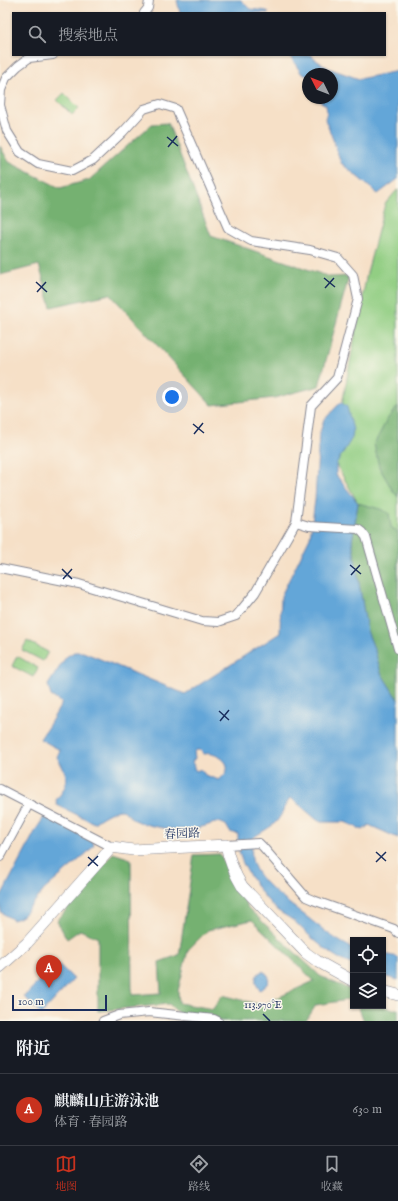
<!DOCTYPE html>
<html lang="zh">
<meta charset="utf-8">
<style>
body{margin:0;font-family:"IM FELL English","Noto Serif SC",serif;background:#20242c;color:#f1f3f6}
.controls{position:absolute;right:12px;bottom:12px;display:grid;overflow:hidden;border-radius:0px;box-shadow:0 1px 3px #0004}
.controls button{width:36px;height:36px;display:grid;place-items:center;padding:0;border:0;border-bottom:1px solid #363941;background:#171b24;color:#f1f3f6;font:20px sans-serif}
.compass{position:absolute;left:302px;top:68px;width:36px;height:36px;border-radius:50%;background:#171b24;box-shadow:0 1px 3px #0004;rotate:312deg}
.scale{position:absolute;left:12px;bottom:10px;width:95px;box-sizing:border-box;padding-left:4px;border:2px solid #1b2f5e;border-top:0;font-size:11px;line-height:14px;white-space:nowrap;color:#1b2f5e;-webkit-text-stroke:3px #fbf7ec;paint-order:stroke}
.you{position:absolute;left:172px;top:397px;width:14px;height:14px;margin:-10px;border:3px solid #fff;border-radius:50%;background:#1a73e8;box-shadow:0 0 0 6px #1a73e833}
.badge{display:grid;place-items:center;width:26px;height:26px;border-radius:50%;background:#c8321e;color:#fff;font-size:13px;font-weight:700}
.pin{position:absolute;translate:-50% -33px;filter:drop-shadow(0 1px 2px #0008)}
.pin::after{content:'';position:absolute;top:21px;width:14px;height:12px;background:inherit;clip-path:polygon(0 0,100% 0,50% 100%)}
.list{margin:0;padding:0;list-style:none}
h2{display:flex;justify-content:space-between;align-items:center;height:52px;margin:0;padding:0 16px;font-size:17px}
h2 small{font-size:13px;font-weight:400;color:#9ea1a6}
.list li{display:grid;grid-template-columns:26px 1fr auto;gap:12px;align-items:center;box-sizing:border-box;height:72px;padding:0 16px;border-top:1px solid #363941}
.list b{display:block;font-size:15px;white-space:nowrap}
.list p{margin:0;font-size:13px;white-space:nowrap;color:#9ea1a6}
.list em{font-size:13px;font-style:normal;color:#9ea1a6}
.icon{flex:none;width:22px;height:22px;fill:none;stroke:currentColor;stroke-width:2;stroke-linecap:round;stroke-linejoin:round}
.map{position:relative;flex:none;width:398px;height:1021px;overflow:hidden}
.search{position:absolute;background:#171b24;box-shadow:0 1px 3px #0004;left:12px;right:12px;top:12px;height:44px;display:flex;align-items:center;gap:10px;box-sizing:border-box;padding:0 14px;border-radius:0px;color:#9ea1a6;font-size:15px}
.sheet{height:124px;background:#171b24}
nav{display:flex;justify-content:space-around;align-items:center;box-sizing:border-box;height:56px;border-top:1px solid #363941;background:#171b24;font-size:11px;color:#9ea1a6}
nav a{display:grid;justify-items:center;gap:2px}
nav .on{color:#c8321e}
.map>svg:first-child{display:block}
.green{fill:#92ce83;stroke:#567e70}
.forest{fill:#75b171;stroke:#487068;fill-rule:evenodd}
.water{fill:#64a6d8;stroke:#406a9b;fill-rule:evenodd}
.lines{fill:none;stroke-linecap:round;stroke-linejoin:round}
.street-casing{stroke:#888892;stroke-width:10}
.secondary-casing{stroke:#888892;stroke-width:12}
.street{stroke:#fff;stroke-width:8}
.secondary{stroke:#fff;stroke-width:11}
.ticks{fill:none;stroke:#1b2f5e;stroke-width:1.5}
.labels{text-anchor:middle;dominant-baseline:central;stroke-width:3;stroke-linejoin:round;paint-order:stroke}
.street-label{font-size:12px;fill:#1b2f5e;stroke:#fbf7ec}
.ticks-label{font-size:10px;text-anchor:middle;fill:#1b2f5e;stroke:#fbf7ec;stroke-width:3;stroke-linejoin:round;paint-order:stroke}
</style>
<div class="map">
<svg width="398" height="1021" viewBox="0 0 398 1021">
<rect width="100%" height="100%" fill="#fbf7ec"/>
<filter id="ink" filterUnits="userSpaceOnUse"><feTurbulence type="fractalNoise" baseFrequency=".025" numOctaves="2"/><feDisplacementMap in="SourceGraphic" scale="8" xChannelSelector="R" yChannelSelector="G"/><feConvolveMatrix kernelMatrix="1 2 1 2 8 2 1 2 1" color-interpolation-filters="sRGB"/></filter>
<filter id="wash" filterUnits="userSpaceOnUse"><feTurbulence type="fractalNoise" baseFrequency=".012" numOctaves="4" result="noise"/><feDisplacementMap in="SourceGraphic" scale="16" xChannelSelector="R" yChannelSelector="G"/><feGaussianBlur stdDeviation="0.9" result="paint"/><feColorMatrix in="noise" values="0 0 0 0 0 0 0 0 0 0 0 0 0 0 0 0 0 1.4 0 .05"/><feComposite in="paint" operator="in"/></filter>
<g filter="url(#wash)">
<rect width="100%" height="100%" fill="#f6e0c7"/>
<g class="green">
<path d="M64,93L79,108L72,115L57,100Z"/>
<path d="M398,189V626L358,503L332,457L367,273L385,204Z"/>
<path d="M27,641L48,652L43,661L22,650Z"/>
<path d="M17,656L38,668L33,677L12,666Z"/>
</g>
<g class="forest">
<path d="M168,123L211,236L330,277L349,276L319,386L274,398L212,405L110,294L51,307L39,265L0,275V146L9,162L60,188L89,180L152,124Z"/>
<path d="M398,406V497L393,491L379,467L374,444L388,418Z"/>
<path d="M358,503L380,509L389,513L391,527L398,532V700L381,673L375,651L367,631L352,541Z"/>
<path d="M113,853L131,859L132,995L161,993L159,962L179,955L194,855L220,854L248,908L320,976L353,991V999L316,1005L306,1021H186L169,1004L98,1011V938L80,930L67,939L57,921ZM252,920L314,981L262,1005L222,995L213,1009L179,1003L178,991L188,950L208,930Z"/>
<path d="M383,1005L390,1009H398V1021H364L358,1006Z"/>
</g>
<g class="water">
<path d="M177,0H241L250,9L267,11L269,13H180Z"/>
<path d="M289,55H312L313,58L328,68L359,79L398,71V179L378,194L341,163L334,142L325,119L327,112L326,105L318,100V98H332V74H308V76L302,74Z"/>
<path d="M341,402L347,407L353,430L352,438L336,464V475L358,503L352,541L367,631L375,651L381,673L398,700V838C388,834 379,829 369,825L363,830L345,822H321L317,820L295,801L290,798C284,805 283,814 277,821C271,828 260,832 253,838C252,847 250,857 254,866C262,886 295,907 312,921C325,931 338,942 353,948V965C331,957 313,939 296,923C291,918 284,915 278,911C266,901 244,871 240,855C238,849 238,841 238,834L230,832L226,825L219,822C210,824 201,828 192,829C178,831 149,827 137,821C130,819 126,809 119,810C112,811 100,818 94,823L57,805L56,800C71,782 68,776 57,757L60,750L40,739L49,725L62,703L51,696L48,685L66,657L74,652H83L185,694L280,633L281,596L310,537L315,500L319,435L324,420ZM197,750H200L204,754C206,754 209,753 211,754C218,755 229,761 227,770C226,774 222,777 219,780L205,775L201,769L196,771L194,768V766L192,762L195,758L194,752Z"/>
<path d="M45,816L90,836L94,845L88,852L44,890L37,899L20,918L13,920L1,912L0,898L37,828Z"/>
<path d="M383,954L398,957V980L383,976Z"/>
<path d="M56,962L74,979L41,1014L24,997Z"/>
<path d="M262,971L266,973L269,977L268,983L260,990C254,983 254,976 262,971Z"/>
</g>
</g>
<g filter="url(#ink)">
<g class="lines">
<defs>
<g id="street">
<path d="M144,13L148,8L149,0"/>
<path d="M53,55L29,58L18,66L6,78L1,90L0,105L7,131L20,152L38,164L72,171L93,160L123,132L144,109L160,104L176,109L228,228L251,241L310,250L338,258L353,275L358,299L337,378L311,406L296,522"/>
<path d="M0,568L79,584L202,621L218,622L236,616L255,593L296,522L309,526L358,529L362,532L366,537L398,649"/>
<path d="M0,789L112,847"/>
<path d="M226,845L259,843L263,847L306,897L313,900L394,929L398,933"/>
<path d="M0,857L29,804"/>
<path d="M103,1021L119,1015L149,1012L214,1019L218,1021"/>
</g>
<g id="secondary">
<path d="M0,967L27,943L112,847L133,850L226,845C229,860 234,873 242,886L306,953L317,961L353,981"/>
<path d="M383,991L398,995"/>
</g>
</defs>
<use href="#street" class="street-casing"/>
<use href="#secondary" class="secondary-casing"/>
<use href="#street" class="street"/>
<use href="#secondary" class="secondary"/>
</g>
</g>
<path class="ticks" d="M167,137L178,146M168,147L177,136M324,278L335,287M36,282L47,292M325,288L334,278M37,292L46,282M193,424L204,433M194,434L203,423M350,565L361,574M62,569L72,579M351,575L360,565M63,579L72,569M219,711L229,720M220,721L229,710M376,852L386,861M88,857L98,866M376,862L386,852M88,866L98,856M263,1014L270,1021"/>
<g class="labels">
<g class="street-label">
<text transform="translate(182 834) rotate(-3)">春园路</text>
</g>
</g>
<g class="ticks-label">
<text x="263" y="1008">113.970°E</text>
</g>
</svg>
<div class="controls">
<button><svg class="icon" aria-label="locate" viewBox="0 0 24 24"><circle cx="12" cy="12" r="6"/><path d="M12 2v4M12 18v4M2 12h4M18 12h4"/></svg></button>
<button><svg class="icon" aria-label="layers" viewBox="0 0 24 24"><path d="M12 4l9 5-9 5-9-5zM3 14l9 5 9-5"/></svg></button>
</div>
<svg class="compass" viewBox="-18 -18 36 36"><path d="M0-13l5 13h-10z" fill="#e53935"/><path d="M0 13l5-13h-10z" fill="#9ea1a6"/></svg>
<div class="scale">100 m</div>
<div class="you"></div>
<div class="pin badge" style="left:49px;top:988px">A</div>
<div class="search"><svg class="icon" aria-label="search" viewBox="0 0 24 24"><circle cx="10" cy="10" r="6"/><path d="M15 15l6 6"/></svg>搜索地点</div>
</div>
<section class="sheet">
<h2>附近<small></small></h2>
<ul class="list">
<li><span class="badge">A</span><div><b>麒麟山庄游泳池</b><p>体育 · 春园路</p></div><em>630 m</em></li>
</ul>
</section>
<nav>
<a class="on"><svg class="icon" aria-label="map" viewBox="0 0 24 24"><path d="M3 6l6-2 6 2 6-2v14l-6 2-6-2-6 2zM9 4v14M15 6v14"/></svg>地图</a>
<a><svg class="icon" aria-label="directions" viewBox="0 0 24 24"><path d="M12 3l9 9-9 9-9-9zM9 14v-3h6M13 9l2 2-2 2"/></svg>路线</a>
<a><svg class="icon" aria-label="saved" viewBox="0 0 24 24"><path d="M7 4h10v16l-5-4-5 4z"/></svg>收藏</a>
</nav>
